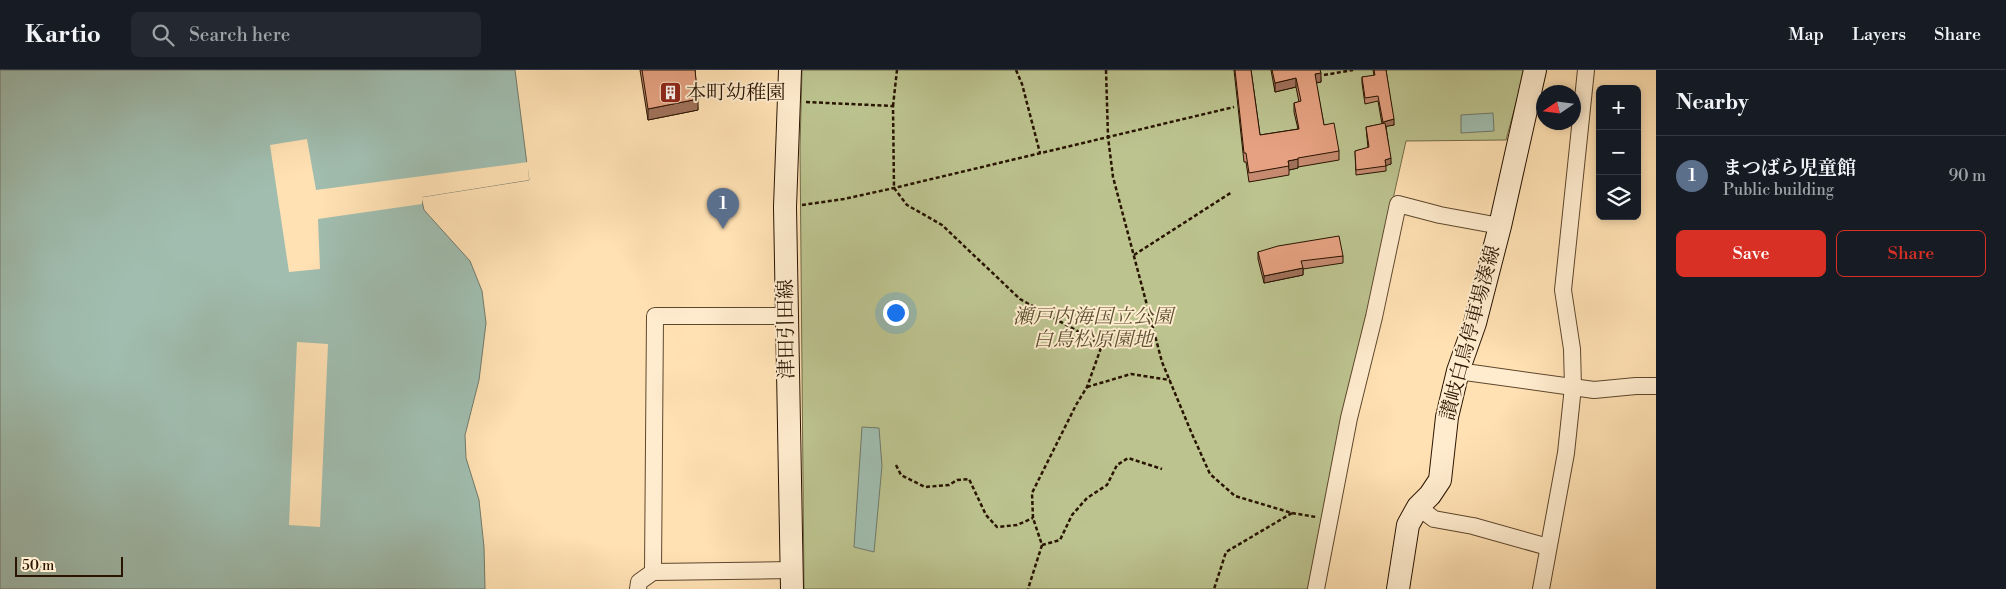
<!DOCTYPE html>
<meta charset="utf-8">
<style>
body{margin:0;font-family:"Libre Bodoni","Noto Serif JP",serif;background:#242831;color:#f1f3f6}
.controls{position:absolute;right:15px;top:15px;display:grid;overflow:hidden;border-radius:8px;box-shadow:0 2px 8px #0003}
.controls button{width:45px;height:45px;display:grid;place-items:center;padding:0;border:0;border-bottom:1px solid #363941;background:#171b24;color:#f1f3f6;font:25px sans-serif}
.compass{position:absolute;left:1536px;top:15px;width:45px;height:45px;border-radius:50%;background:#171b24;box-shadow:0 2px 8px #0003;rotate:257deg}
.scale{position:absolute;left:15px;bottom:12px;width:108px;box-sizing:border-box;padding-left:5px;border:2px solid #291400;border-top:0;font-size:14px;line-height:18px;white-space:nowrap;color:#291400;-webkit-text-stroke:4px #ffecce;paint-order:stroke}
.you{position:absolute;left:895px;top:242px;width:18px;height:18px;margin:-12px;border:4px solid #fff;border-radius:50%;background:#1a73e8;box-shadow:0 0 0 8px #1a73e833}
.badge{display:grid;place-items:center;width:32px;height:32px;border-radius:50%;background:#d93025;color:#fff;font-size:16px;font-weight:700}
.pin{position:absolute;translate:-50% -41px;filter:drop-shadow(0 1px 2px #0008)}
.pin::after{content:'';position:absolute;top:26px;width:18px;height:15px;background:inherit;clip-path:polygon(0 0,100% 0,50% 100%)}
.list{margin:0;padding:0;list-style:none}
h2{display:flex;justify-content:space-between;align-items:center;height:65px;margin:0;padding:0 20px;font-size:21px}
h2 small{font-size:16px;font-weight:400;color:#9ea1a6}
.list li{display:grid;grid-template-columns:32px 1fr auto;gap:15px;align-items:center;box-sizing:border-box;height:80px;padding:0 20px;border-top:1px solid #363941}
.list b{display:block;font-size:19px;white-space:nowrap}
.list p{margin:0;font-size:16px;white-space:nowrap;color:#9ea1a6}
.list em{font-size:16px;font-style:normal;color:#9ea1a6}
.actions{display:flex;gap:10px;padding:15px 20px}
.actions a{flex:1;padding:11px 0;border:1px solid #d93025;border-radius:8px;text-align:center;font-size:18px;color:#d93025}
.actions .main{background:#d93025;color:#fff}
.icon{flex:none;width:28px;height:28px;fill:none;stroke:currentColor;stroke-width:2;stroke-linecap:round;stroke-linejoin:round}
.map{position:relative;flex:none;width:1656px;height:519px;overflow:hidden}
header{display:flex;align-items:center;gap:30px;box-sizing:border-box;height:70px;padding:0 25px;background:#171b24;border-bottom:1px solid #363941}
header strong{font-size:24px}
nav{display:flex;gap:28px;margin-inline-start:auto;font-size:18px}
.search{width:350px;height:45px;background:#242831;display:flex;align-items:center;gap:12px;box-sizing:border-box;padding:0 18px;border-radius:8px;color:#9ea1a6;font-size:19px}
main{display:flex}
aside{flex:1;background:#171b24}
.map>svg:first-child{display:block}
.green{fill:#bcc38f;stroke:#726c48}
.water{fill:#a0bdaf;stroke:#707969}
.pier{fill:#ffe1b3}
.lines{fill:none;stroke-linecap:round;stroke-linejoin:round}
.minor-casing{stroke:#5e472d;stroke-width:18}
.secondary-casing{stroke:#291400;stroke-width:24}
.path{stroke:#291400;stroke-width:2.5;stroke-dasharray:4 2.5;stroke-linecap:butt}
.minor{stroke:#ffecce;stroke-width:16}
.secondary{stroke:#ffecce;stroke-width:22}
.wall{fill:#c58a6f;stroke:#291400}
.shaded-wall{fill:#a0715a;stroke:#291400}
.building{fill:#e5a181;stroke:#291400}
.labels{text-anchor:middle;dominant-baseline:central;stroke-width:4;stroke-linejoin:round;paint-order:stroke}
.poi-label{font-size:20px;fill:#291400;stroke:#ffecce;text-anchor:start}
.park-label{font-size:20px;font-style:italic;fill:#5c5132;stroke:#ffecce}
.street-label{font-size:20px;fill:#291400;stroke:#ffecce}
</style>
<header>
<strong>Kartio</strong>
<div class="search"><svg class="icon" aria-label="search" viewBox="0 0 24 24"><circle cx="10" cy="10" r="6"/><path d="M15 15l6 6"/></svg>Search here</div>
<nav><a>Map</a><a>Layers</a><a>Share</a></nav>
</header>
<main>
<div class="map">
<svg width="1656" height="519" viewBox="0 0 1656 519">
<rect width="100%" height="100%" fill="#ffe1b3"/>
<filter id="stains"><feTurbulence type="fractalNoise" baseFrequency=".004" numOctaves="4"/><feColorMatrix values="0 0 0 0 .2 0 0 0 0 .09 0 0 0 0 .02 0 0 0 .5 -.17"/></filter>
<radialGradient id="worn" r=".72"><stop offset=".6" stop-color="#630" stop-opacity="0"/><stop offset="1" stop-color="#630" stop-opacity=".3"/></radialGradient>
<path class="green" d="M802,0H1525L1506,70L1406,71L1330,410L1308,519H804L800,78Z"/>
<g class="water">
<path d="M0,0H515L529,110L421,127L424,140L470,191L482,221L486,253L479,310L465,365L466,388L479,430L484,477L485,519H0Z"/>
<path d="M1493,43L1494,61L1461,63V45Z"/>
<path d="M862,357L879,358L882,396L874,482L854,477Z"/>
</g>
<g class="pier">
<path d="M307,69L316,120L528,92L529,110L422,127V134L318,149L320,199L289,202L270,75Z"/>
<path d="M297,272L328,274L320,457L289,455Z"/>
</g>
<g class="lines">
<defs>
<g id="minor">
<path d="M786,246H655L653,502L791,500"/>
<path d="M1458,301L1594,320L1636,316H1656"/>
<path d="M1418,437L1434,449L1473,456L1548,477"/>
<path d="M638,519L639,512L653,502"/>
<path d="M1316,519L1349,348L1374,247L1398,134L1440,145L1500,156"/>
<path d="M1541,519L1566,383L1573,317L1572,279L1563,220L1586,0"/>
</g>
<g id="secondary">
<path d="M790,0L785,137L792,519"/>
<path d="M1398,519L1408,455L1418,437L1430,425L1440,410L1447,347L1458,301L1475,253L1500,156L1535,0"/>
</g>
</defs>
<use href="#minor" class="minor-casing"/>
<use href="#secondary" class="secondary-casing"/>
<g class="path">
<path d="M1016,0L1022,14L1040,83"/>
<path d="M1106,0L1108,67L1113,107L1162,292L1192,364L1210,404L1235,426L1292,443L1226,482L1214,519"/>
<path d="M1324,5L1353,0"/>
<path d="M806,32L893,36L894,118L907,135L942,155L1020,229L1102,275L1087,317L1076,335L1032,423L1033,448L1042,475L1028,519"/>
<path d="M893,36L897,0"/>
<path d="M802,135L844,129L894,118L1234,37"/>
<path d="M1134,185L1232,122"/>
<path d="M1087,317L1131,304L1170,310"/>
<path d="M896,395L901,405L925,417L949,415L957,410L969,409L986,445L997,457L1017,455L1033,448"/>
<path d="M1292,443L1316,447"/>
<path d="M1042,475L1060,470L1072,445L1087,428L1107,415L1117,395L1128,388L1162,399"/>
</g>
<use href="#minor" class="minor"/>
<use href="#secondary" class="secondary"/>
</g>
<g class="wall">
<path d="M640,0H695L698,40L648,50Z"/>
<path d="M1234,0H1251L1260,65L1298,59L1294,42V33L1299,32L1296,17L1275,22L1271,0H1320L1321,12L1316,13L1324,55L1339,81V90L1298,97V98L1289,100V105L1249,112L1246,92H1244Z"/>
<path d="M1373,0H1386L1394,55L1386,56L1391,94L1386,95V101L1356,105L1355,81L1368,78L1366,57L1382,54L1378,31L1365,34L1362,13V7L1374,6Z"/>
<path d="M1258,182L1343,186V193L1303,199V205L1264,213L1258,189Z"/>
</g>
<g class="shaded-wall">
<path d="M1321,3V12L1315,13V4Z"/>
<path d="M1296,8V17L1275,22V13Z"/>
<path d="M698,29V40L648,50V39Z"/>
<path d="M1394,49V55L1383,57V52Z"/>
<path d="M1391,88V94L1385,96V90Z"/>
<path d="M1298,89V98L1289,100L1288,91Z"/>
<path d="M1303,198V205L1264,213V206Z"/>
</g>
<g class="building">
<path d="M642,0H695L698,29L648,39Z"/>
<path d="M1235,0H1251L1260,65L1299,59L1294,33L1301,31L1296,8L1275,13L1272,0H1320L1321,3L1315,4L1324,55L1334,53L1339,81L1298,88V89L1288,91L1289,96L1249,103L1246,83H1244Z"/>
<path d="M1374,0H1386L1394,49L1383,52L1378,26L1365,28L1362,7L1375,5Z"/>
<path d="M1385,53L1391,88L1385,90L1386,96L1356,100L1355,81L1369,77L1366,57Z"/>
<path d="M1339,166L1343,186L1301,191L1303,198L1264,206L1258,182L1278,176Z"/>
</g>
<defs>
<symbol id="building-square" viewBox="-11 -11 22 22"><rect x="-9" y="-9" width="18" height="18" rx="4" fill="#8f2418" stroke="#ffecce"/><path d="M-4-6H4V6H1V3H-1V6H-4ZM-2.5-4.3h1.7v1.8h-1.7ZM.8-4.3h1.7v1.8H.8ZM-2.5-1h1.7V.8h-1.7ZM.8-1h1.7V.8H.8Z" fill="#fff"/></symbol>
</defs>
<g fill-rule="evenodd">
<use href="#building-square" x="658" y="10" width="25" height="25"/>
</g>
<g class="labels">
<g class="poi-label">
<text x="686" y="23">本町幼稚園</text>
</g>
<g class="park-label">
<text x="1093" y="247">瀬戸内海国立公園<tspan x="1093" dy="23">白鳥松原園地</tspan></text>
</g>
<g class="street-label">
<text transform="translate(787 259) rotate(-91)">津田引田線</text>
<text transform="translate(1471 263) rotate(-75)">讃岐白鳥停車場湊線</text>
</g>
</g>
<rect width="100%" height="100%" filter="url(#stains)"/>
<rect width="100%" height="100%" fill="url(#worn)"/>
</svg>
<div class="controls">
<button>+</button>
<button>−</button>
<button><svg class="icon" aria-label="layers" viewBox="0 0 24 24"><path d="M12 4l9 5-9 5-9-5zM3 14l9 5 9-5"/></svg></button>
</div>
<svg class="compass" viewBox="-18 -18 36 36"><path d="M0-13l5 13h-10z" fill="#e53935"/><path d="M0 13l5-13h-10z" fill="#9ea1a6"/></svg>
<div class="scale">50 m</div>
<div class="you"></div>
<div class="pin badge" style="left:723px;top:159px;background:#5c6f8a">1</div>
</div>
<aside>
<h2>Nearby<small></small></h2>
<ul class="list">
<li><span class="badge" style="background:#5c6f8a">1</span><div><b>まつばら児童館</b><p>Public building</p></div><em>90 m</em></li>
</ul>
<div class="actions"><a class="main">Save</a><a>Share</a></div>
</aside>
</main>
